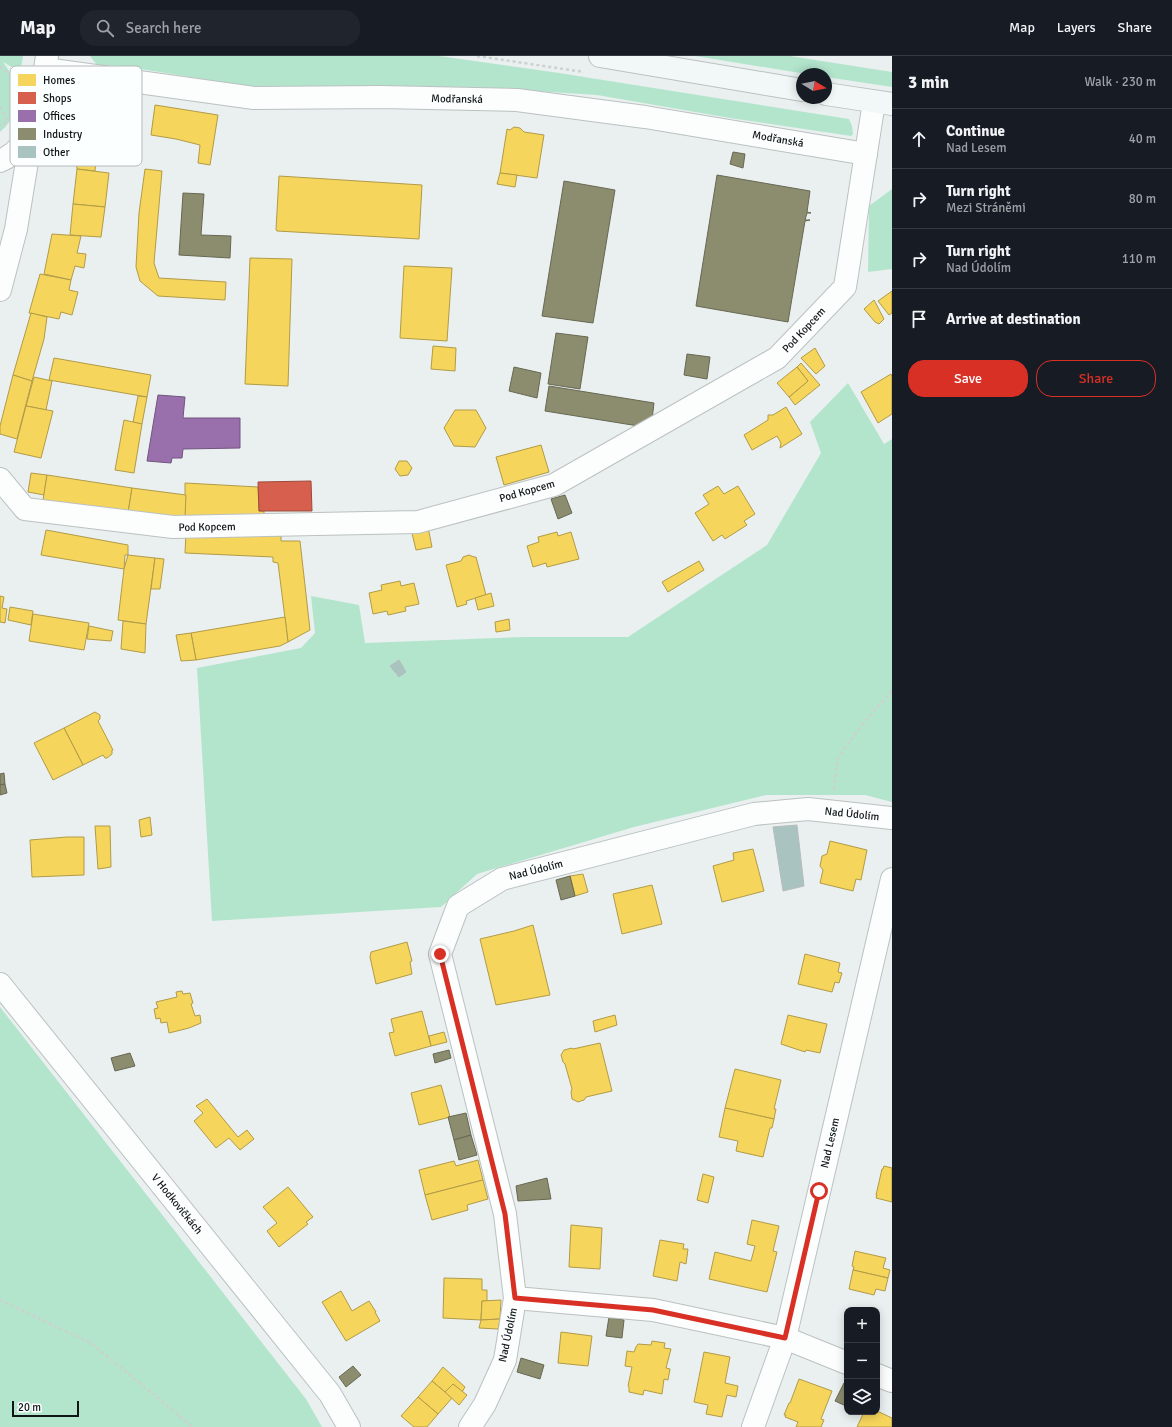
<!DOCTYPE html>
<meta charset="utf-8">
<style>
body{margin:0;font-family:Signika,sans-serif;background:#20242c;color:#f1f3f6}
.controls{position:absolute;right:12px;bottom:12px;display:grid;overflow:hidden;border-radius:8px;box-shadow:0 2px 10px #0003}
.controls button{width:36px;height:36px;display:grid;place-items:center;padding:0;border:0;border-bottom:1px solid #363941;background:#171b24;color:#f1f3f6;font:20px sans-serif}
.compass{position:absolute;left:796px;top:12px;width:36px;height:36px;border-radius:50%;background:#171b24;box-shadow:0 2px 10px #0003;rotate:100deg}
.scale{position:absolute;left:12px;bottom:10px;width:67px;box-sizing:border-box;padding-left:4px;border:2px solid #111515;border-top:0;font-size:11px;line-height:14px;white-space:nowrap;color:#111515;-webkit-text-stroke:3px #fcffff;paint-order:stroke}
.stop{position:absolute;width:12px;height:12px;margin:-9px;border:3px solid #d93025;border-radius:50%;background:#fff}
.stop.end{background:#d93025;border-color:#fff;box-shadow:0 1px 4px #0008}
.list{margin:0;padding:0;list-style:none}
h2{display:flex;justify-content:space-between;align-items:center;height:52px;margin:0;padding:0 16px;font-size:17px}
h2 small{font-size:13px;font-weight:400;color:#9ea1a6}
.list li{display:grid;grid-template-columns:26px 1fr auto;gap:12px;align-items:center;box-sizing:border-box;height:60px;padding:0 16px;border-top:1px solid #363941}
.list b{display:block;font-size:15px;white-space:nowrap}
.list p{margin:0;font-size:13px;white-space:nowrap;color:#9ea1a6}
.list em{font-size:13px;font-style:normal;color:#9ea1a6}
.actions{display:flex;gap:8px;padding:12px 16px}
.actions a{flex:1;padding:9px 0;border:1px solid #d93025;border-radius:16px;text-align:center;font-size:14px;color:#d93025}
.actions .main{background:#d93025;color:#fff}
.icon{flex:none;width:22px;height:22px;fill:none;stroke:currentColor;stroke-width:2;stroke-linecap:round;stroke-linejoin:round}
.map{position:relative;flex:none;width:892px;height:1371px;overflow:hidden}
header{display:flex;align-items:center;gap:24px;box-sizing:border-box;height:56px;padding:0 20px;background:#171b24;border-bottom:1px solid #363941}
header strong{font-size:19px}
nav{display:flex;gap:22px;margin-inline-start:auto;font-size:14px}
.search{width:280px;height:36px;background:#20242c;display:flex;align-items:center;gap:10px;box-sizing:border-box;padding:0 14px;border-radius:16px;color:#9ea1a6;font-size:15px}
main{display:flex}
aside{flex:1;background:#171b24}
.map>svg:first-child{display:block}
.green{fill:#b3e5cd}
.homes{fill:#f6d55c;stroke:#b19b47}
.shops{fill:#d6604d;stroke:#9b4a3c}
.offices{fill:#9970ab;stroke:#70557e}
.industry{fill:#8c8c6e;stroke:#676853}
.building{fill:#a9c4c0;stroke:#b7bcbb}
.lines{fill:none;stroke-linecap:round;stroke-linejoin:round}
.minor-casing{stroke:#bbc1c1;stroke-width:24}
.tertiary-casing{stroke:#bbc1c1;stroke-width:24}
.secondary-casing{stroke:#bbc1c1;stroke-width:24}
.path{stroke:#cdd0d0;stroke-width:2.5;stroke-dasharray:3 3;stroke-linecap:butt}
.minor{stroke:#fcfdfd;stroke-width:22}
.tertiary{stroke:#fcfdfd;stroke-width:22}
.secondary{stroke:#f2f8f8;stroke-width:22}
.route{stroke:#d93025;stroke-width:5}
.labels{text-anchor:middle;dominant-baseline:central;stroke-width:4;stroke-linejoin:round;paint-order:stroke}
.street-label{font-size:11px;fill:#111515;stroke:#fcffff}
.key{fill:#fcffff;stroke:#b6b9b9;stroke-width:1}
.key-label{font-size:11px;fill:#111515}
</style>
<header>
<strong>Map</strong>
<div class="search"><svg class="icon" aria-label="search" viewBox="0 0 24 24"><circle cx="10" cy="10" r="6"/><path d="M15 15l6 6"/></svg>Search here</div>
<nav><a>Map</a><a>Layers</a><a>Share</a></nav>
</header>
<main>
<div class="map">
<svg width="892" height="1371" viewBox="0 0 892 1371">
<rect width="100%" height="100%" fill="#eaf0f0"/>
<g class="green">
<path d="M0,0H23L21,13L17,14L3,6L20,31C18,47 14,65 0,76Z"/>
<path d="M90,0H439L559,17L849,63L852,70L853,78L851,80L730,62L597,39L471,31L247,30L122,10L97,9Z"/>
<path d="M695,0H790L892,16V31L826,21V18H806Z"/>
<path d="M892,133V213L868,216L869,150Z"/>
<path d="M848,327L884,388L892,383V746L865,739H766L634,771L477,818L441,851L212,865L197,612L301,592L315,577L311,540L359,549L365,587L524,581H628L767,489L821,397L810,366Z"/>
<path d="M0,951L306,1343L322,1371H0Z"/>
</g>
<g class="homes">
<path d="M155,49L218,59L210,109L198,107L200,89L176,83L151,79Z"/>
<path d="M514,71L520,72L524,76L544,79L537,122L500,117L507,73L510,74Z"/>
<path d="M76,103H96L95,115L77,113Z"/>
<path d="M77,113L109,117L105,151L73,148Z"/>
<path d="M145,113L162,115L154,207L159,222L226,226L225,244L158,240L140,225L136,211L139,157Z"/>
<path d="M500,117L517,119L515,131L497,128Z"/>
<path d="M279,120L422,129L419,183L277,175L276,174Z"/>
<path d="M73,148L105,151L101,181L70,179Z"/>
<path d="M52,178L81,180L77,197L86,198L84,212L75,210L71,224L44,218Z"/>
<path d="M250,202L292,203L288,330L245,328Z"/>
<path d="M404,210L452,212L447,285L400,282Z"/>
<path d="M40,218L71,224L69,234L78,236L72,259L61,256L59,263L29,257Z"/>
<path d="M892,235V257L889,259L878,245Z"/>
<path d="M874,244L884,263L879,268L875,266L864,253Z"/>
<path d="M31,257L47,261L44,283L32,325L13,319Z"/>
<path d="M433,290L456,292L455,315L431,313Z"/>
<path d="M815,292L825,310L816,318L801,302Z"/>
<path d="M54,302L151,319L147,341L49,324Z"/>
<path d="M801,307L820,329L795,349L789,341L808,325L797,311Z"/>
<path d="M797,311L808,325L789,341L777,327Z"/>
<path d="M891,318L892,321V358L878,367L861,336Z"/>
<path d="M13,319L32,325L17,383L0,378V370Z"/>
<path d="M34,321L52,325L46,354L26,350Z"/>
<path d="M138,340L147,341L142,368L133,366Z"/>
<path d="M26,350L53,355L41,402L14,396Z"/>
<path d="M786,351L802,378L780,392L781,387L777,380L752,394L744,379L768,364V359H773Z"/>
<path d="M455,354H476L486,372L475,391L454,390L444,372Z"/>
<path d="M124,364L142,368L134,417L115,414Z"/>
<path d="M541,389L549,416L504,429L496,401Z"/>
<path d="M399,405H407L412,412L408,419L400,420L395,413Z"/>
<path d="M31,417L47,419L44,439L28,436Z"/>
<path d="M47,419L132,432L128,457L43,444Z"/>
<path d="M185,427L258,431L259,455H264V464L185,461Z"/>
<path d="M718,430L724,438L738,430L755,458L744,465L747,469L725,483L722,479L713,485L695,457L709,448L703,439Z"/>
<path d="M132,432L186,439L185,461L128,457Z"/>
<path d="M428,471L432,491L416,494L411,473Z"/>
<path d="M46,474L128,489V499H125L124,513L41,499Z"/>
<path d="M557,476L558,480L571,476L579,503L547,511L546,507L533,511L527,490L539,486L538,481Z"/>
<path d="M186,477L281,480V485H300L310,574L288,586L278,507L273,506V501L185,497Z"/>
<path d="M128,499L155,502L146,568L118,564L124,513Z"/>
<path d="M469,499L474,501H476L486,539L466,545L467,548L457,551L446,509L461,505L463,501Z"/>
<path d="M155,502L164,503L160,533H151Z"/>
<path d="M699,505L704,514L668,536L662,526Z"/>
<path d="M400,525L401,530L414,527L419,548L405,551L406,555L388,559L387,555L373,558L369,537L382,534L381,529Z"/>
<path d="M491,537L494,550L478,554L475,542Z"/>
<path d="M0,540L4,541L2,552L7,553L5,567L0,566Z"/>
<path d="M10,551L33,555L31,569L8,564Z"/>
<path d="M33,558L89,567L84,594L29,585Z"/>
<path d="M285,561L288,586L280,590L196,604L191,577Z"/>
<path d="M509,563L510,574L496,576L495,566Z"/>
<path d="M123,565L146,568L145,597L121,593Z"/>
<path d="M89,570L113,575L111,585L87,583Z"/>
<path d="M191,577L196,604L181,605L176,579Z"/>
<path d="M95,656L100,659V663L98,665L113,694H112V698L107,702H105L103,699L83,709L64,672Z"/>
<path d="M64,672L83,709L53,724L34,687Z"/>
<path d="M150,761L152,779L141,781L139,764Z"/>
<path d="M95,770H110L111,811L98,813Z"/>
<path d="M67,781H84V819L32,821L30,784Z"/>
<path d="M830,785L867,794L861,824L856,823L853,835L820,827L823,814L820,810L822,800L827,798Z"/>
<path d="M753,793L764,835L722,846L713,810L734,804L733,797Z"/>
<path d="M583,818L588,836L575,840L570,820Z"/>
<path d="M652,829L662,868L622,878L613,838Z"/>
<path d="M533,869L550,939L496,949L480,883L514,875Z"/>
<path d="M407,886L412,905L410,906L412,918L376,928L370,901L371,896Z"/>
<path d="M805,898L840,907L838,916L842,917L839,927L835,926L832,936L798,928Z"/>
<path d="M182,935L183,938L190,937L193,947L191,948L195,960L200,959L201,967L189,972L169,977L167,966L161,967L160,962L156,963L154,953L158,952L156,946L177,941L176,936Z"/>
<path d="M422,955L431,990L395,1000L389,977L394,976L391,963Z"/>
<path d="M615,959L617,969L595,976L593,965Z"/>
<path d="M788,959L827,968L820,997L806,994L805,996L781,988Z"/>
<path d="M444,976L447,986L431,990L429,980Z"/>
<path d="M600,987L612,1035L586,1041L584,1044L578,1046L572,1043L571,1036L572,1033L565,1008L563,1006L561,999L564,994L572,992L573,993Z"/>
<path d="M735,1013L781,1024L774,1053H776L774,1063L725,1052Z"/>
<path d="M441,1029L450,1061L419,1069L411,1037Z"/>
<path d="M207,1043L238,1081L247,1074L254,1083L240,1094L229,1082L216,1092L194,1065L203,1057L196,1050Z"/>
<path d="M725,1052L774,1063L772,1072H770L763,1101L736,1095L738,1085L719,1081Z"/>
<path d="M478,1104L483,1124L425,1139L419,1114L454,1105L456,1110Z"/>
<path d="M884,1110L892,1112V1146L876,1142L877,1139H876L882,1113H883Z"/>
<path d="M703,1118L714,1121L708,1147L697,1144Z"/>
<path d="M483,1124L488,1143L467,1149L468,1154L432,1164L425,1139Z"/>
<path d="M288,1131L313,1161L306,1166L308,1168L279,1191L267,1175L277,1167L263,1151Z"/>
<path d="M752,1164L779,1170L773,1195L777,1196L767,1236L709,1223L715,1196L751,1205L755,1190L747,1188Z"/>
<path d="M571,1169L602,1172L600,1213L569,1211Z"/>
<path d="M660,1184L684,1188L683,1193H688L686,1208L680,1206L677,1225L653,1220Z"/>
<path d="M855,1195L886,1202L883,1212L890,1214L888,1222L853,1214L854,1211L852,1210Z"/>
<path d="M853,1214L888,1222L885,1235L876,1233L874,1239L849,1233Z"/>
<path d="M444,1222L482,1223V1234H487V1245H482L481,1264L443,1262Z"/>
<path d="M341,1235L352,1255L369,1245L376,1256H375L380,1265L346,1285L322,1246Z"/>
<path d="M501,1244L500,1263L481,1264L482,1245Z"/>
<path d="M500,1263L498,1273L479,1272L481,1264Z"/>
<path d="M561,1276L592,1280L588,1310L558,1307Z"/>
<path d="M652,1285L665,1287L664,1292L671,1293L666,1312L670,1313L668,1324L664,1323L662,1338L644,1334L643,1339L629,1336V1331L628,1330L632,1311L625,1310L627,1295L634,1296L636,1291L638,1288L651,1289Z"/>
<path d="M704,1296L730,1301L725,1327L738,1330L736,1341L727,1339L722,1361L706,1358L708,1349L694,1346Z"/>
<path d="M443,1311L465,1331L462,1336L453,1328L445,1336L432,1325Z"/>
<path d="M799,1323L832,1335L821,1363L824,1364L821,1371H796L798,1366L785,1361L786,1359H784L789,1347H790Z"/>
<path d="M432,1325L452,1342L438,1358L418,1341Z"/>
<path d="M453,1328L467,1339L459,1349L445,1336Z"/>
<path d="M418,1341L438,1358L427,1371H414L401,1360Z"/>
<path d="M877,1355L892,1362V1371H857L864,1356H877Z"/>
</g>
<path class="shops" d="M311,425L312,455H259L258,426Z"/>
<path class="offices" d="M158,339L185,341L183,362H240V392L183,393L182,402H172L171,407L147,405Z"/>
<g class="industry">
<path d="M733,96L745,98L743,112L730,108Z"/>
<path d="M717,119L810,135L807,156L811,157H807L805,164H810L805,165L788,266L696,250Z"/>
<path d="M564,125L615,134L593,267L542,260Z"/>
<path d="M183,137L204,138L201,179L231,180L230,202L179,199Z"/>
<path d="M556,277L588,281L580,333L548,328Z"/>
<path d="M687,298L710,301L707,323L684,319Z"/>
<path d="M514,311L541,317L537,342L509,335Z"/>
<path d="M549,330L654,347L651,372L545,355Z"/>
<path d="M565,439L572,457L558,463L551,443Z"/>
<path d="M4,717L5,728L0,729V718Z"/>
<path d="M5,728L7,737L0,739V729Z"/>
<path d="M570,820L575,840L561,844L556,824Z"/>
<path d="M449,994L451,1002L435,1007L433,998Z"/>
<path d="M130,997L135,1010L115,1015L111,1002Z"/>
<path d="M466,1057L471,1079L454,1084L448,1061Z"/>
<path d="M471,1079L477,1099L459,1104L454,1084Z"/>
<path d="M547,1122L551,1143L518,1145L516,1130Z"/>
<path d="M609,1261L624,1264L622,1282L606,1280Z"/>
<path d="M521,1302L544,1309L540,1323L517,1316Z"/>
<path d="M353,1310L361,1319L346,1331L339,1321Z"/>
<path d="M844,1327L847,1329L846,1350L835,1345Z"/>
</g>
<g class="building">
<path d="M399,604L406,616L399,621L390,610Z"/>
<path d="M797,769L804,830L783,835L773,771Z"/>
</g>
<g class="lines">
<defs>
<g id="minor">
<path d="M45,13L254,42L382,41L517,44L645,61L866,98"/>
<path d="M0,234L16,173L32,75"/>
<path d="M0,423L25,453L173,471L418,466L554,429L777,302L845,231L874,46"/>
<path d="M0,928L330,1338L349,1371"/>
<path d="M515,1242L653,1254L785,1282L847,1307"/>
<path d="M877,1319L892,1325"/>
<path d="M470,1371L485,1348L505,1304L515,1242L505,1158L440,898L458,850L502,823L754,758L808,753L892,762"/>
<path d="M753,1371L785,1282L892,823"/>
</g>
<path id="tertiary" d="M0,105C40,88 41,36 47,0"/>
<g id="secondary">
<path d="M600,0L802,34"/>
<path d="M826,38L892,48"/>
</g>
</defs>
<use href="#minor" class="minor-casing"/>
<use href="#tertiary" class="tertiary-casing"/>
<use href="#secondary" class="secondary-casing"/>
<g class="path">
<path d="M477,0L584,16"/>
<path d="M0,11L20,27"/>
<path d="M0,51L8,65L0,70"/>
<path d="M834,733L838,701L866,664L892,635"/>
<path d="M0,1244L91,1287L193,1371"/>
</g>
<use href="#minor" class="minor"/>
<use href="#tertiary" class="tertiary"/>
<use href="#secondary" class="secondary"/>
</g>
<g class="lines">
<path class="route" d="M440,898L505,1158L515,1242L653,1254L785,1282L819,1135"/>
</g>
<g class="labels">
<g class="street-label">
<text transform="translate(457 43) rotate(1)">Modřanská</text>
<text transform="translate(778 83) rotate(10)">Modřanská</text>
<text transform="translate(804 274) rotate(-47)">Pod Kopcem</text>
<text transform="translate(527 435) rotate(-16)">Pod Kopcem</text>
<text transform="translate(207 471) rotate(-1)">Pod Kopcem</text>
<text transform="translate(852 758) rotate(6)">Nad Údolím</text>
<text transform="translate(536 814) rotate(-14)">Nad Údolím</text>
<text transform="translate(830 1087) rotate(-77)">Nad Lesem</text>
<text transform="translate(177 1148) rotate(51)">V Hodkovičkách</text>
<text transform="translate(508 1279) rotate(-78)">Nad Údolím</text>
</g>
</g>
<rect x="10" y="10" width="132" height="100" rx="6" class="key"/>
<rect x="18" y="18" width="18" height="12" fill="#f6d55c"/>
<rect x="18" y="36" width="18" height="12" fill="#d6604d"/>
<rect x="18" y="54" width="18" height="12" fill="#9970ab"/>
<rect x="18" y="72" width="18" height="12" fill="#8c8c6e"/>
<rect x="18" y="90" width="18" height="12" fill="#a9c4c0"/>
<g class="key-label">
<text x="43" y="28">Homes</text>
<text x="43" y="46">Shops</text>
<text x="43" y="64">Offices</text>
<text x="43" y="82">Industry</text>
<text x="43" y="100">Other</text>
</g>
</svg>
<div class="controls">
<button>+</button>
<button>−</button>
<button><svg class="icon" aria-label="layers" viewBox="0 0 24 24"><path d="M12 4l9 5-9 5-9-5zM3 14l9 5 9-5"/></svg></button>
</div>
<svg class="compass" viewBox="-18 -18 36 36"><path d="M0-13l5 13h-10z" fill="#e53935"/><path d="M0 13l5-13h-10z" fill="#9ea1a6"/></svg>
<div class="scale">20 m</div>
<div class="stop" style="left:819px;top:1135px"></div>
<div class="stop end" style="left:440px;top:898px"></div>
</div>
<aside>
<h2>3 min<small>Walk · 230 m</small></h2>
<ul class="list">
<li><svg class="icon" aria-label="ahead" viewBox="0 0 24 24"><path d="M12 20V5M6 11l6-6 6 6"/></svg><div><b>Continue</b><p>Nad Lesem</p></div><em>40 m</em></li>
<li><svg class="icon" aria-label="right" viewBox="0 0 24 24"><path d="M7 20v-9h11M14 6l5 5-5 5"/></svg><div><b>Turn right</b><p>Mezi Stráněmi</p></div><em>80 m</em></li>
<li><svg class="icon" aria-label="right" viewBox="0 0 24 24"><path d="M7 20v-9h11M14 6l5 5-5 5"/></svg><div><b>Turn right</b><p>Nad Údolím</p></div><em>110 m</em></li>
<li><svg class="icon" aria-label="arrive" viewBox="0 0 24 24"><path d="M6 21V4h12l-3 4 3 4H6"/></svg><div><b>Arrive at destination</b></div></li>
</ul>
<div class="actions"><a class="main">Save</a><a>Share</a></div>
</aside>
</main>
